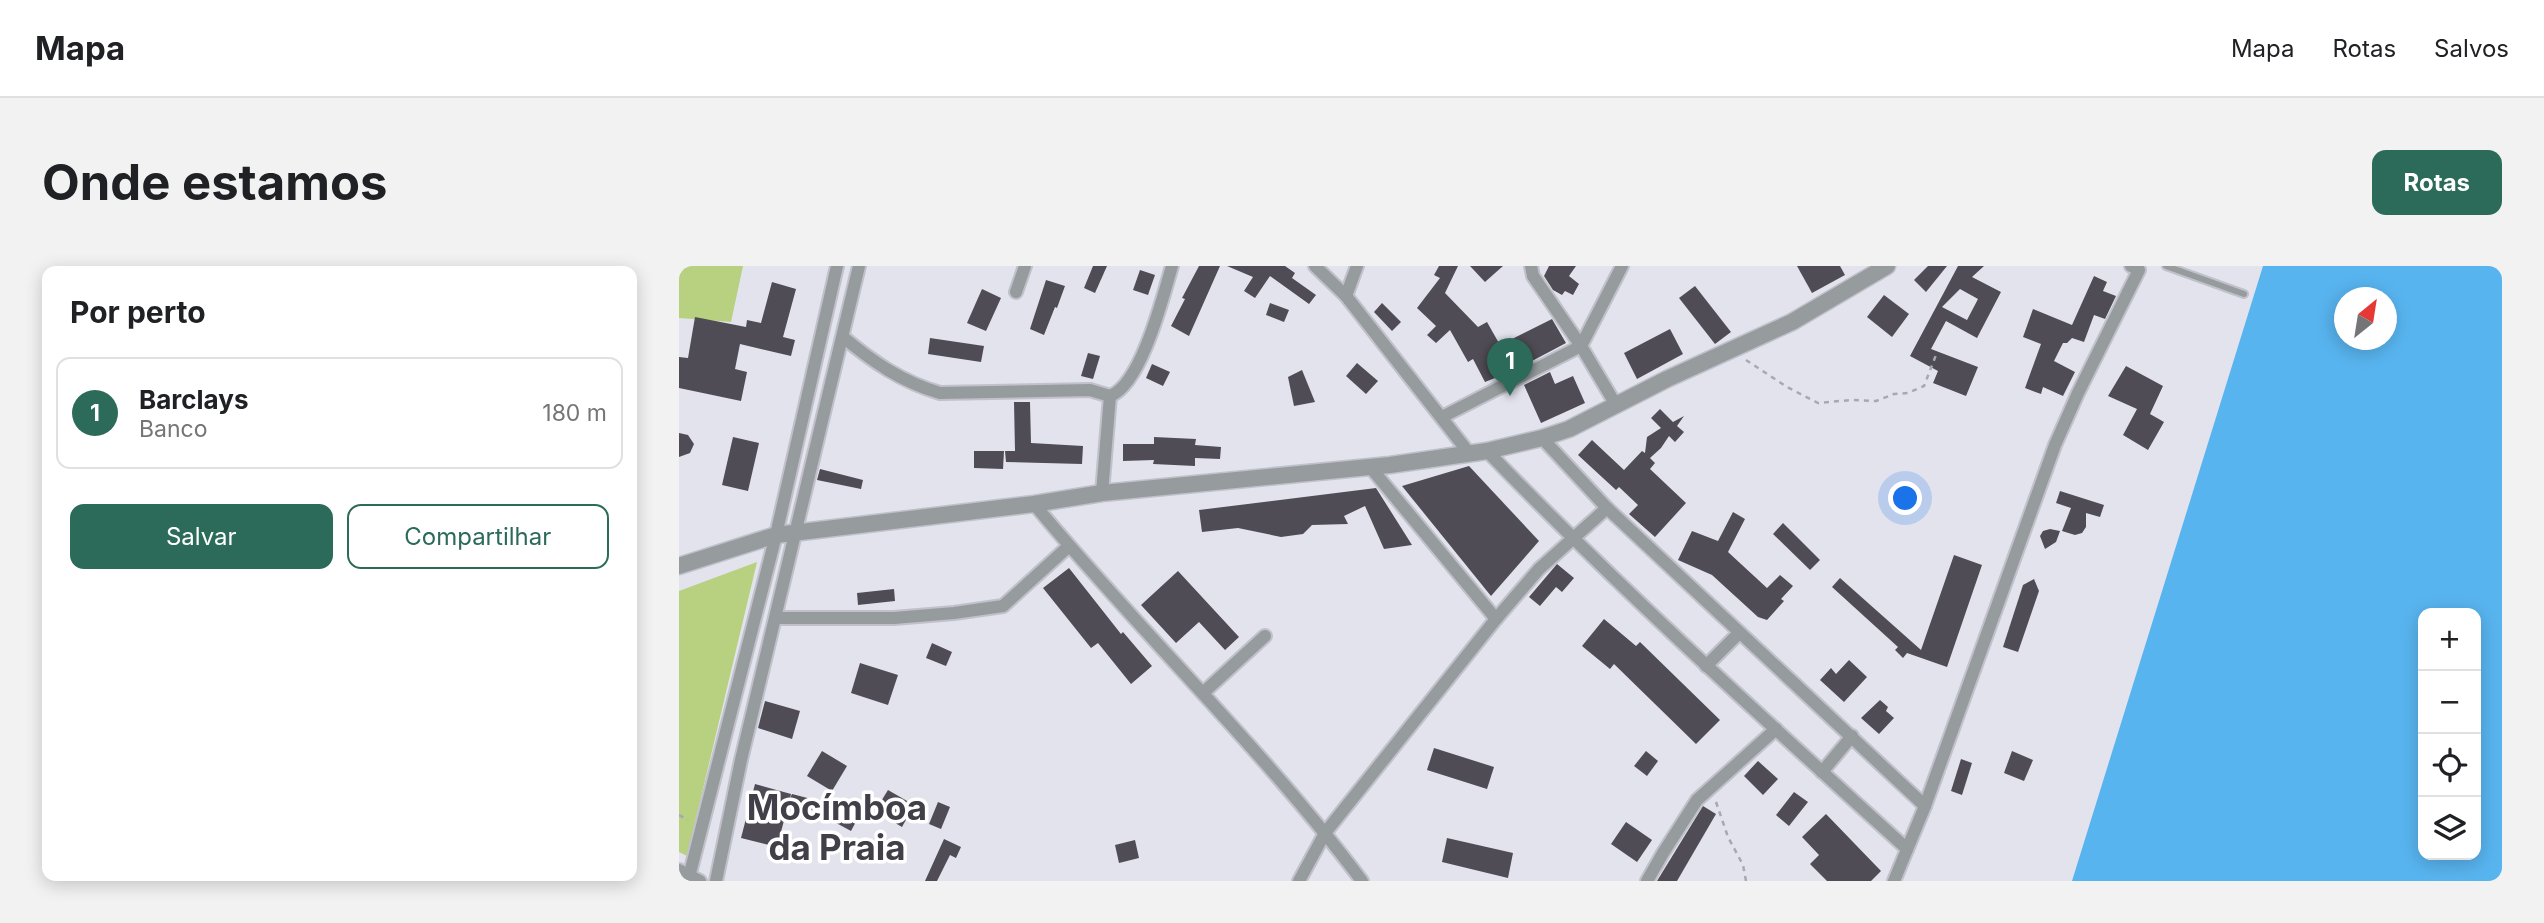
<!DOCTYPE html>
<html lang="pt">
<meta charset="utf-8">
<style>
body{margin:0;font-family:Inter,sans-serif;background:#f2f2f2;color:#202124}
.controls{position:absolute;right:21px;bottom:21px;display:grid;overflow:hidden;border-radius:14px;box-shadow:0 4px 18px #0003}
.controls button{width:63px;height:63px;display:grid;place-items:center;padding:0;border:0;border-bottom:2px solid #e0e0e0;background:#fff;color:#202124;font:35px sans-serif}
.compass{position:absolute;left:1655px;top:21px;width:63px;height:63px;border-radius:50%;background:#fff;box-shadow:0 4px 18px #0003;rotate:30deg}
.you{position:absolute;left:1227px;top:233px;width:24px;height:24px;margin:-18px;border:5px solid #fff;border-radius:50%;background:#1a73e8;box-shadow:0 0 0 10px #1a73e833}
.badge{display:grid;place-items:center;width:46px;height:46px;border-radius:50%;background:#2c6b59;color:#fff;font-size:23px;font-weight:700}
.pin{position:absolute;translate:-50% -58px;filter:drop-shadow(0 2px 4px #0008)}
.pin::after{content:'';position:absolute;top:37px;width:24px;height:21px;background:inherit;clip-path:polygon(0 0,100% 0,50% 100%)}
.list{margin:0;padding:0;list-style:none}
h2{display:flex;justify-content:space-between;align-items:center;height:91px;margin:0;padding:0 28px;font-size:30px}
h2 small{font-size:23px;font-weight:400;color:#757577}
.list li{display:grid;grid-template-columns:46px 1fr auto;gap:21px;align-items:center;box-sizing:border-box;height:112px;margin:0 14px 14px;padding:0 14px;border:2px solid #e0e0e0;border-radius:14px}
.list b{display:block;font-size:26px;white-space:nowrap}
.list p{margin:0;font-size:23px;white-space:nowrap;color:#757577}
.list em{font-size:23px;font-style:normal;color:#757577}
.actions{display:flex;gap:14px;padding:21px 28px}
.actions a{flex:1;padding:16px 0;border:2px solid #2c6b59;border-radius:14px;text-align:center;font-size:24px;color:#2c6b59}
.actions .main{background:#2c6b59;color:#fff}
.icon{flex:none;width:38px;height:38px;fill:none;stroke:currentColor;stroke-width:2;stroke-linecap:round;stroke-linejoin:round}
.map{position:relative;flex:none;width:1823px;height:615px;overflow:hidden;border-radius:14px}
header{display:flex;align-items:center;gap:42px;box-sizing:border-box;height:98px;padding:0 35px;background:#fff;border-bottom:2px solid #e0e0e0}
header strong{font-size:33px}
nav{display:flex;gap:38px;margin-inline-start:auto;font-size:24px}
.intro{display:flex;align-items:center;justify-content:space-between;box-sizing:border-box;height:168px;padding:0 42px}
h1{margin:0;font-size:49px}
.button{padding:18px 32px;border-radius:14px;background:#2c6b59;color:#fff;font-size:24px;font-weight:700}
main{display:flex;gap:42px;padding:0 42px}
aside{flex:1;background:#fff;border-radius:14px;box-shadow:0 4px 18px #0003}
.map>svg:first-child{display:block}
.green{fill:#b7d180}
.water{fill:#58b4ef;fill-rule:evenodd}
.building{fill:#504c55;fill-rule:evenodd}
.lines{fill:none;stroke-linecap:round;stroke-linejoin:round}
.service-casing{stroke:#c1c1cb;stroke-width:10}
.minor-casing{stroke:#c1c1cb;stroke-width:16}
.tertiary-casing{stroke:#c1c1cb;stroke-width:19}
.path{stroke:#a8a8b0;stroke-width:2.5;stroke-dasharray:5 5;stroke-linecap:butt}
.service{stroke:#969c9e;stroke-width:6}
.minor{stroke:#969c9e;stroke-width:12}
.tertiary{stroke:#969c9e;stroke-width:16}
.labels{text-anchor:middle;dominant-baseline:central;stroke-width:7;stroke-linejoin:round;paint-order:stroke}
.town-label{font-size:35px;font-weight:bold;fill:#414049;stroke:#fff}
</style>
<header>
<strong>Mapa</strong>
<nav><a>Mapa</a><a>Rotas</a><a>Salvos</a></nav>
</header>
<div class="intro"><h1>Onde estamos</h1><a class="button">Rotas</a></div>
<main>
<aside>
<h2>Por perto<small></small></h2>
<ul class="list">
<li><span class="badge">1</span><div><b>Barclays</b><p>Banco</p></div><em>180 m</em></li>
</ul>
<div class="actions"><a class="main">Salvar</a><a>Compartilhar</a></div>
</aside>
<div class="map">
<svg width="1823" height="615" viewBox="0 0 1823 615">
<rect width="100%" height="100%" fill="#e3e3ee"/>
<g class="green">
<path d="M0,0H64L52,56L0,52Z"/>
<path d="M78,296L8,590L0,586V325Z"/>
</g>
<path class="water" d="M1584,0H1823V615H1393ZM1666,32H1708V74H1666ZM1744,347H1797V589H1744Z"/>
<g class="building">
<path d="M414,0H428L416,27L405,22Z"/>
<path d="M520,0H541L510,70L492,60L506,33L503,32Z"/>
<path d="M548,0H606L616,7L613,12L637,29L630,38L591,10L576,32L565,25L574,11Z"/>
<path d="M760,0H779L766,27L799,61L808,56L821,79L873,53L887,77L838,103L806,116L794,93L789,96L771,64L757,77L748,69L757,60L738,42L761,12L755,9Z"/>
<path d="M791,0H824L806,16Z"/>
<path d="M870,0H897L890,10L900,18L894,29L886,25L883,29L874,24L865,10Z"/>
<path d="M1118,0H1161L1166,9L1133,27Z"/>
<path d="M1249,0H1268L1247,26L1235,14Z"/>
<path d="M1279,0H1305L1293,11L1322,26L1298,72L1267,55L1252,83L1299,101L1287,130L1254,117L1259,105L1231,90ZM1281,23L1299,33L1288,54L1263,41Z"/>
<path d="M461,4L476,9L469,29L454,24Z"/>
<path d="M1415,10L1428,16L1424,25L1437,30L1426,53L1415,49L1405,76L1393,72L1388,77H1384L1375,95L1396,106L1384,130L1364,121L1362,128L1346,122L1362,78L1344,71L1354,43L1393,59Z"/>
<path d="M367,14L386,20L378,42L376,41L365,69L351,63Z"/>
<path d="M93,16L117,23L104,71L116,74L112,90L61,78L56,103L68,106L62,135L0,122V91L9,92L16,51L67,61L68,54L82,57Z"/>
<path d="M1016,20L1052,66L1036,78L1000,32Z"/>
<path d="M303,23L322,32L307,65L288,57Z"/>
<path d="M1205,29L1230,48L1213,71L1188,51Z"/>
<path d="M591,37L610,44L605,56L587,49Z"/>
<path d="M703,37L722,56L713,65L695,46Z"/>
<path d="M991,63L1004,88L958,113L945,87Z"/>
<path d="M251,72L305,80L302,96L249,88Z"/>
<path d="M409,87L421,90L414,113L402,110Z"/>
<path d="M678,97L699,115L687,128L667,110Z"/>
<path d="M473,98L491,106L484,120L467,112Z"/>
<path d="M1447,100L1484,120L1471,148L1485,156L1469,184L1444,169L1458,143L1429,130Z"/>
<path d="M623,104L636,136L615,140L609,111Z"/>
<path d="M871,106L876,118L894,110L906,137L862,157L845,119Z"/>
<path d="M335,136H351L352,177L404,180L403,198L327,196L326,185H336Z"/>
<path d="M981,143L994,156L1005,150L998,160L1005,166L996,176L990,170L982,182L971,192L976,197L971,203L1007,237L976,271L950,248L959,239L940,221L937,224L899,189L913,174L945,204L963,185L966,187L968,171L982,162L972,152Z"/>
<path d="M0,167L9,169L15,178L11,187L0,191Z"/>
<path d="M54,171L80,177L69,225L43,219Z"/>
<path d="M475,171L517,173L516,179L542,181L541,193L516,192V200L474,198L475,194L444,195V178H475Z"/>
<path d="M295,185H325L324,203L295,202Z"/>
<path d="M790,200L860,275L812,330L723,220Z"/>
<path d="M141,203L184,214L182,223L138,214Z"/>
<path d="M697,222L733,279L705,283L686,240L665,250L669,258L633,259L624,268L602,271L559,262L523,266L520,244Z"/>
<path d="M1381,225L1425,239L1421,251L1407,247V261L1403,267L1396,269L1383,265L1392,242L1377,237Z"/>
<path d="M1054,246L1066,253L1049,286L1088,322L1101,309L1114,320L1102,333L1105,335L1088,354L1079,351L1033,309L999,294L1013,265L1039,275Z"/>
<path d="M1104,257L1141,294L1131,304L1094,268Z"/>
<path d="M1371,263L1381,265L1377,276L1366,283L1361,270L1364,265Z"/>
<path d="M1275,289L1303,299L1268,401L1228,387L1224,392L1216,384L1219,381L1153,321L1161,312L1242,384Z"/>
<path d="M878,298L895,312L883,326L877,321L861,340L850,331Z"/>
<path d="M390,302L442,368L444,366L473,400L452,418L419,377L412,382L364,322Z"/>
<path d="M499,305L560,371L546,384L520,356L497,377L462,339Z"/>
<path d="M1355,313L1360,325L1339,386L1324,381L1344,319Z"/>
<path d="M215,323L216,335L179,339L178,327Z"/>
<path d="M925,353L957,380L961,376L1041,454L1017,478L935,398L931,403L903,380Z"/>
<path d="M253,377L273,386L267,400L247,392Z"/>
<path d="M1170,394L1188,411L1165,436L1141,414L1152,402L1157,408Z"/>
<path d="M181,397L219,409L209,439L172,427Z"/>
<path d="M1201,434L1209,441L1207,445L1215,452L1200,468L1182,452Z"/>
<path d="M86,435L121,445L113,473L79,462Z"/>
<path d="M755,482L815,501L808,523L748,504Z"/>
<path d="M143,485L168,500L153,525L128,510Z"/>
<path d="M967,485L979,495L968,510L955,500Z"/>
<path d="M1333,485L1354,494L1345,515L1325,507Z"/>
<path d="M1282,493L1293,497L1283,529L1272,525Z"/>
<path d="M1079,495L1099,513L1084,529L1065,510Z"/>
<path d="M76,518L112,528L98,581L62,572Z"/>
<path d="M209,524L235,539L223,561L196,545Z"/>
<path d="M1115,526L1129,536L1110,560L1097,549Z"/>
<path d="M113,528L182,546L172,565L111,532Z"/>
<path d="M259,536L271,541L262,563L250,558Z"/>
<path d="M1024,540L1037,548L998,615H978Z"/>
<path d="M1147,548L1202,605L1192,615H1148L1131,598L1140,589L1123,571Z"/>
<path d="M947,556L973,574L958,596L932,578Z"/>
<path d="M768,572L834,587L829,612L763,596Z"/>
<path d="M265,573L282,581L277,592L271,589L258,615H246Z"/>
<path d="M456,574L460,592L440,597L436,579Z"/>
</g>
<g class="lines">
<defs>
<path id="service" d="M1487,0L1565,28"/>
<g id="minor">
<path d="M636,0L667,30L790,187"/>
<path d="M852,0L854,10L902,80L937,139"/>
<path d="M337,26L346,0"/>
<path d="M667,30L678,0"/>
<path d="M164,71C194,96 223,116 261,127L411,124L431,130C462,119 484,31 493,0"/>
<path d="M763,151L902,80L943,0"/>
<path d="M863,172L928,242L1246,540"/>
<path d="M808,185C942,324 1085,453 1228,583"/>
<path d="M692,202L817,353"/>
<path d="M423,227L431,130"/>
<path d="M355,238C461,366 583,482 683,615"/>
<path d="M97,352H215L275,347L324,340L390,280"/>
<path d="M1027,400L1060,367"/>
<path d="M524,427L586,370"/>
<path d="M1143,506L1173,470"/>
<path d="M0,604L21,615"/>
<path d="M9,615L97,269L158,0"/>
<path d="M37,615L62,494L180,0"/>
<path d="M620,615L646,567L817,353L860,303L928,242"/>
<path d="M968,615L984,587L1018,534L1097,463"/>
<path d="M1215,615L1246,540L1376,179L1399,127L1460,4L1452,0"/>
</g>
<path id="tertiary" d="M0,300L97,269L355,238L423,227L711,199L808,185L863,172L890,163L988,113L1113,56L1208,0"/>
</defs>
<use href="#service" class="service-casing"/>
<use href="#minor" class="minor-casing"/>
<use href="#tertiary" class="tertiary-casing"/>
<g class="path">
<path d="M1067,94L1108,121L1139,137L1172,134L1197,135L1215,128L1229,127L1245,120L1257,89"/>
<path d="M1037,536L1049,571L1064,599L1067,615"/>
<path d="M0,549L9,554"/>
</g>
<use href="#service" class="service"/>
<use href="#minor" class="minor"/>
<use href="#tertiary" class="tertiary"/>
</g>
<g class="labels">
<g class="town-label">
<text x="158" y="541">Mocímboa<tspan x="158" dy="40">da Praia</tspan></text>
</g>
</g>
</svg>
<div class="controls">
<button>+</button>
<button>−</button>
<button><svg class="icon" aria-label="locate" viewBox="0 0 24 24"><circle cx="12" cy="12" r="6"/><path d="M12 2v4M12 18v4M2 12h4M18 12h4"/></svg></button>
<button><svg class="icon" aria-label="layers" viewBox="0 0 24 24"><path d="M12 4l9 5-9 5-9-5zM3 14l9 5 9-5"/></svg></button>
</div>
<svg class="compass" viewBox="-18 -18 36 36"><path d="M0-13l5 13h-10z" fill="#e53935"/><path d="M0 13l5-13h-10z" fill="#757577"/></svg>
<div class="you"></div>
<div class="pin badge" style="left:831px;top:130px">1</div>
</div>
</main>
